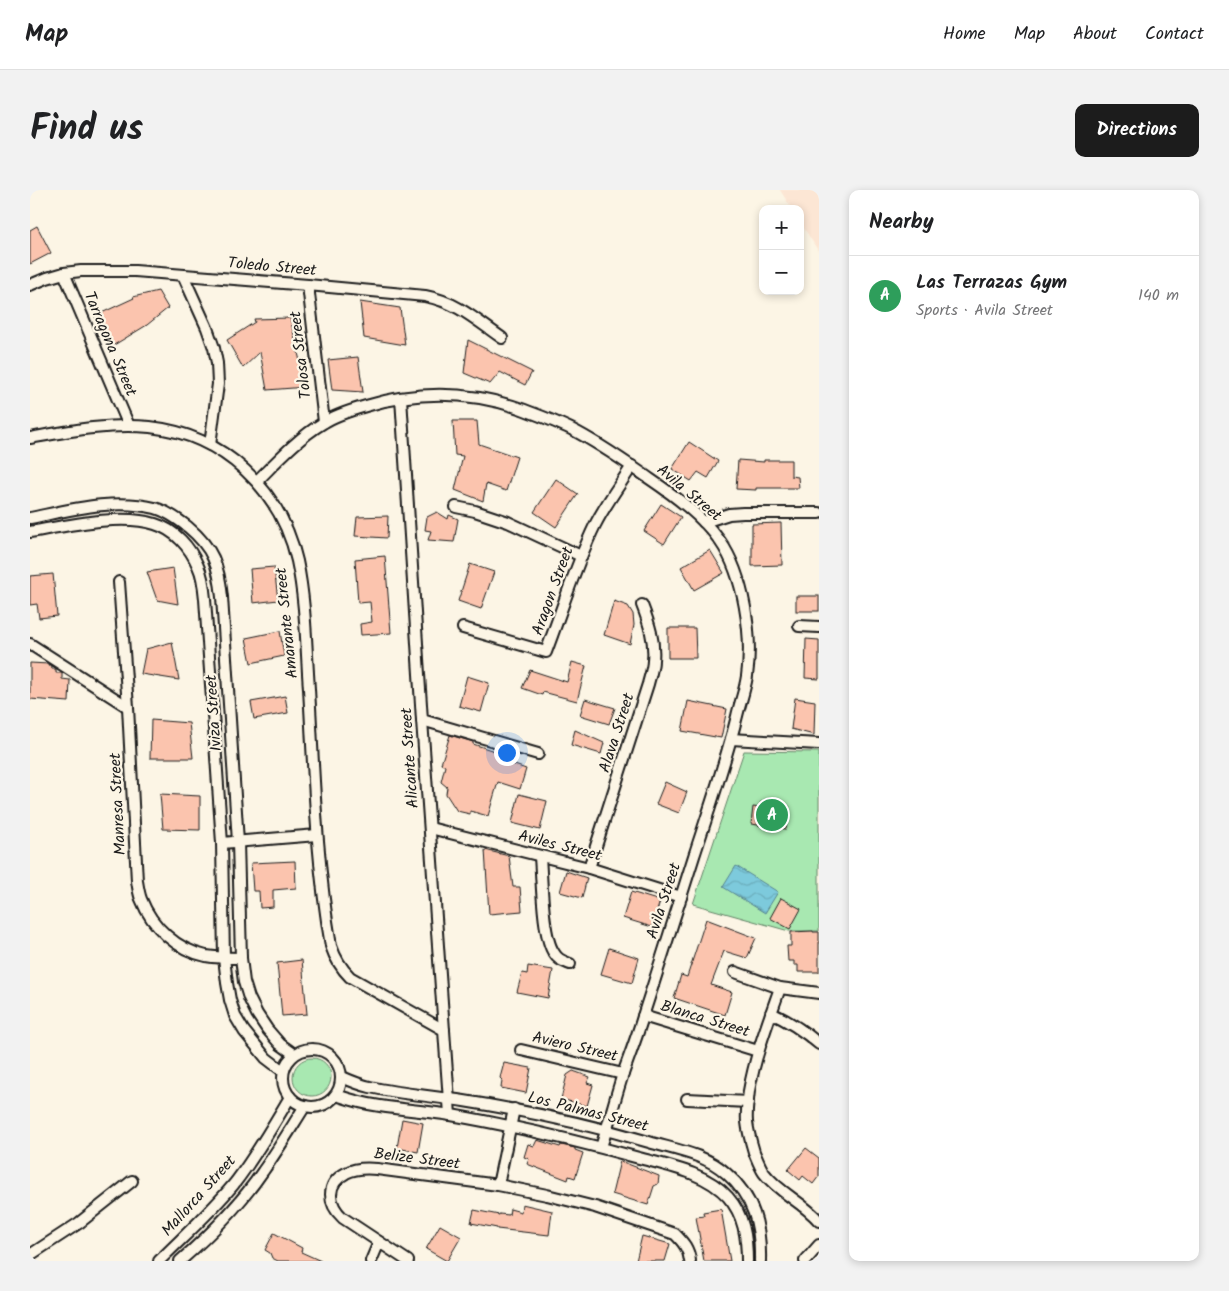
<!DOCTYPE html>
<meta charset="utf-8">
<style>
body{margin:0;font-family:Kalam,sans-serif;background:#f2f2f2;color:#202124}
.controls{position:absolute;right:15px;top:15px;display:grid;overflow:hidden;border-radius:10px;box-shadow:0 2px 8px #0003}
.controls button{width:45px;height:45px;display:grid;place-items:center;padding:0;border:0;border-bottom:1px solid #e0e0e0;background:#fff;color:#202124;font:25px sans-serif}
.you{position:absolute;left:476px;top:562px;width:18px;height:18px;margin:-12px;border:4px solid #fff;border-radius:50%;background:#1a73e8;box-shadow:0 0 0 8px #1a73e833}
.badge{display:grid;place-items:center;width:32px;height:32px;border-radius:50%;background:#1c1c1c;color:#fff;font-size:16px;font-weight:700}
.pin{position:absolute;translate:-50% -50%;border:2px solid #fff;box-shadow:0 1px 5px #0006}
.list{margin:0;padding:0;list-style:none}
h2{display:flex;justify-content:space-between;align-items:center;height:65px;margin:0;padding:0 20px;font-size:21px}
h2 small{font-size:16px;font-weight:400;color:#757577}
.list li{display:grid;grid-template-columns:32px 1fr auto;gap:15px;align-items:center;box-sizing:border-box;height:80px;padding:0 20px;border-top:1px solid #e0e0e0}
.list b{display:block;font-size:19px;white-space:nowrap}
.list p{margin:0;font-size:16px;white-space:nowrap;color:#757577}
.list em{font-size:16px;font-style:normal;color:#757577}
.map{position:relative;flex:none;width:789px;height:1071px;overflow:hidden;border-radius:10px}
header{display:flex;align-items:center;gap:30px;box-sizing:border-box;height:70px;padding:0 25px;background:#fff;border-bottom:1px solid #e0e0e0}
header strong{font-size:24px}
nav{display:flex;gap:28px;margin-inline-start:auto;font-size:18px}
.intro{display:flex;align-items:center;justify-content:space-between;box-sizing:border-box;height:120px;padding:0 30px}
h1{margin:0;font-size:35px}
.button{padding:12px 22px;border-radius:10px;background:#1c1c1c;color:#fff;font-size:18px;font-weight:700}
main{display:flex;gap:30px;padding:0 30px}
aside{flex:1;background:#fff;border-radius:10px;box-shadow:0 2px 8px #0003}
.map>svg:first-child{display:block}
.built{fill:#fce6d4}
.green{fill:#a8e8b1;stroke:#628266}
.water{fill:url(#water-waves);stroke:#56848f}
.building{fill:#fbc4ae;stroke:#1c1c1c}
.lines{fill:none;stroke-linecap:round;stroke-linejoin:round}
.minor-casing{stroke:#1c1c1c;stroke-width:14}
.minor{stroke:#fcf5e5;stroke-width:10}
.labels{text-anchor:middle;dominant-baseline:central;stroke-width:4.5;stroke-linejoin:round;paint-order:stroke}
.street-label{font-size:16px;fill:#1c1c1c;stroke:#fcf5e5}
</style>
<header>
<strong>Map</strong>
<nav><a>Home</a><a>Map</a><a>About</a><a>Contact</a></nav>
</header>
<div class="intro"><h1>Find us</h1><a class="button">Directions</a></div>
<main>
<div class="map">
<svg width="789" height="1071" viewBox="0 0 789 1071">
<defs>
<pattern id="water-waves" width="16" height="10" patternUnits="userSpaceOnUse" patternTransform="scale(1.25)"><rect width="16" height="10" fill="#7dcadc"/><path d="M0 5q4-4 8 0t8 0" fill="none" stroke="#6badbc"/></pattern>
</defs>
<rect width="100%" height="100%" fill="#fcf5e5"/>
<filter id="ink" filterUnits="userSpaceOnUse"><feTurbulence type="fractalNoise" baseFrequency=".02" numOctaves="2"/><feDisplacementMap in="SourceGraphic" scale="10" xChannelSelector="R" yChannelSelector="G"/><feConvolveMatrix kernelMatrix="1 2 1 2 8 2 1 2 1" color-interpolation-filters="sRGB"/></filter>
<g filter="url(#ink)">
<path class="built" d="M750,0H789V62L770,32V19H762Z"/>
<g class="green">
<path d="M714,561L789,562V741H759L663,714Z"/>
<circle cx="282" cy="887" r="19"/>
</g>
<path class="water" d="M706,676L748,702L735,723L693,697Z"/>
<g class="building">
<path d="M7,36L21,63L0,74V40Z"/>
<path d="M128,101L138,118L117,135L79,158L65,126L104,108L103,107Z"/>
<path d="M330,112L370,118L375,155L334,148Z"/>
<path d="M260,128L276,197L237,200L230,162L213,178L197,150L225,132L224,129Z"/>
<path d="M438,150L502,182L495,195L470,182L460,194L434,183Z"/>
<path d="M328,167L333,202L302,200L298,170Z"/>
<path d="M423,231H447L449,254L487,267L476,301L456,294L453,311L425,300L433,266L425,265Z"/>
<path d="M659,252L688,271L678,288L668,282L661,291L642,279Z"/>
<path d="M708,270L734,272V270H761V286L768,287L769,298H726V300L706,299Z"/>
<path d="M526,289L548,304L526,337L504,322Z"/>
<path d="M631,314L651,327L634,354L614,341Z"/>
<path d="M407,322L418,329L419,325L428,329L424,352L398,350L401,341L395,340L397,327Z"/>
<path d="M358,326L357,348L325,346L327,327Z"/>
<path d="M751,333L752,375L722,376V334Z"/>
<path d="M680,360L694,383L664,400L651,377Z"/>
<path d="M355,366L361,443L331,445L330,434L342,432L340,412L328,413L325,369Z"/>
<path d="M440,374L464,382L451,419L428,411Z"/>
<path d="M244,377L248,410L223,413L220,379Z"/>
<path d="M143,378L148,414L127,410L117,382Z"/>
<path d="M23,384L27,426L9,428L7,414L0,415V386Z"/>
<rect x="766" y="406" width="23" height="15"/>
<path d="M584,411L598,416L603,424L604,435L600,454L574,445Z"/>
<path d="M638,438H665L666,468H638Z"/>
<path d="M250,441L254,466L221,473L216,448Z"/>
<path d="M776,449L789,450V489L775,488Z"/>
<path d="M142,452L149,490L111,484L116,459Z"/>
<path d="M542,472L556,476L547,511L513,502L512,505L492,498L500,480L537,492Z"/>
<path d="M0,473L19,474V476L22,477V479H26V483H32V489L40,490L39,512L0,509Z"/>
<path d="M437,486L459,493L451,522L429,516Z"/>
<path d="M255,506L258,523L224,529L221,512Z"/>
<path d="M765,508L785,511L784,545L761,539Z"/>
<path d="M555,509L585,518L579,534L550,525Z"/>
<path d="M658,511L697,519L691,548L652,541Z"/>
<path d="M121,530L159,533L163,568H120Z"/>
<path d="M545,540L574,553L571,564L541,555Z"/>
<path d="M420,545L443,552V554L480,566L479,573L496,579L490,599L468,592L458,626L440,621V624L427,621L416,604L417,597L411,592L415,576L411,574Z"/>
<path d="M635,592L657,602L649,623L626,614Z"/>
<path d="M130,604L170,606V640L133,639Z"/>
<path d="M489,604L517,611L510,640L482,633Z"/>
<path d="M731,612L759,616L756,639L721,634L723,617L730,618Z"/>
<path d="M455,660L479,666L483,697H490L492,721L459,724Z"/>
<path d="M265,671L266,698L243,700V717L230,718L229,701H223L221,673Z"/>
<path d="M536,681L557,688L552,708L530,702Z"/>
<path d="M601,702L630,711L622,737L593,728Z"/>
<path d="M751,708L771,719L760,739L740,728Z"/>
<path d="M676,729L726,748L717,768L694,761L681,795L702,802L695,825L644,808L651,785L657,787Z"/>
<path d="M783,741V742H789V782H768V775H764V771H758L757,756H761V742Z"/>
<path d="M579,758L609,768L602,793L571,784Z"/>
<path d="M272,770L277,824L252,826L247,773Z"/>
<path d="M498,776L523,780L518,808L487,802L492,783L497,784Z"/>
<path d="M474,873L501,878L496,903L471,898L472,890L470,888Z"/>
<path d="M543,881L560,887L557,893L563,895L557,916L531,909L537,885Z"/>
<path d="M372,929L393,933L388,962L367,958Z"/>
<path d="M507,950L530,957L531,955L545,958V960L553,963L545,988L539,986L538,990L497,974L499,969L494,967L498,954L504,956Z"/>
<path d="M776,958L789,968V986L783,994L773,986L770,990L758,980Z"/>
<path d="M590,971L629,986L628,994L624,996L618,1015L582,1004Z"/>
<path d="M492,1014L522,1021L519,1045L467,1039V1038L441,1033L444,1020L469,1025V1024L479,1025L480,1019L491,1022Z"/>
<path d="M691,1019L700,1071H674L666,1027L674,1026L673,1022Z"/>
<path d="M410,1035L431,1047L417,1071L396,1059Z"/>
<path d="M244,1043L272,1058L271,1062L291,1071H248L242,1068L240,1063L235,1060Z"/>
<path d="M612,1046L640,1054L635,1071H606Z"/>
</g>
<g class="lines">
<defs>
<g id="minor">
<path d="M34,83L99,236"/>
<path d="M153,85L177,138L184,158L187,173L188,194L180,255"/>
<path d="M0,95L17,88L34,83L51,81H105L278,95L395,106C427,112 446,130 472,148"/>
<path d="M278,95L294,232"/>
<path d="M371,208L392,530L420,925"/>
<path d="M0,248C39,241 80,233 120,237C194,245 251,300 267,371C276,413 276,457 279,499C284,584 286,671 301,756C305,768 310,777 320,787L414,840"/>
<path d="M227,291C247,271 268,248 293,233C305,225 322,220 336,216C389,200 440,201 492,219C508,225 525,231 541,239C569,253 594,271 620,289C645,306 672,326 690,351C714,385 723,446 717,486C715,500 710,513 707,526C695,574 679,620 664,666C647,719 631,771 614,823C608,844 600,864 593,884C585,908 579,933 571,957"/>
<path d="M426,317L445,321L478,332L551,366"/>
<path d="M0,328C40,320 84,308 125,318C137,321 149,330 158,337C183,358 189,376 192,407L208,652L211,768L214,792L219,808L227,824L237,839L250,854L264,864"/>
<path d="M674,332L699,324L713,323H789"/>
<path d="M0,342C35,336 91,323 125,334C145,340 160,357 168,376C173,386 174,398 175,409L192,653L194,768L197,793L200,810L205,826L214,841L236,868L253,881"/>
<path d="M89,392L98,517L107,691C108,697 109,704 111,709C122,737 147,760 176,766C187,768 199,768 211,768"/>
<path d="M769,436L789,437"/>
<path d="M433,438L516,462C532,420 545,376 565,335C575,315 589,296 602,276"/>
<path d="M0,454L98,517"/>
<path d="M392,530L508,564"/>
<path d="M701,549L789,554"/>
<path d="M400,638L559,678L651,707"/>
<path d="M192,653L287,645"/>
<path d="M510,667C512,689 512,746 524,763C528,770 533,771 540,774"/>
<path d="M559,678L618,494C620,486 623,478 623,470C625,451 619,433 612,415"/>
<path d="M705,782L750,798L789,803"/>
<path d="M750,798C738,832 725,866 719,901C718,911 716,922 717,932C718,942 721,952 724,962C727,969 730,977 734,983C749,1003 773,1012 789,1031"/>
<path d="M741,823C759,831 774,841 789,854"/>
<path d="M613,826L728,861"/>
<circle cx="282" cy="888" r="29"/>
<path d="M491,860L593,884"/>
<path d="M312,887C321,891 331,895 340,897C371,904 403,906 434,911C497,921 558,934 619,952C646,960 675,964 696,983C724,1007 731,1036 730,1071"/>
<path d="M306,905C321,910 335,914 350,916C374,920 398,921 421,925C485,936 547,951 609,968C639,976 677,983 698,1007C714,1025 717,1048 717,1071"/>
<path d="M657,909L718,912"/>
<path d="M468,995L484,919"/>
<path d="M0,1065L49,1033L102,991"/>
<path d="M129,1071C154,1046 181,1022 204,994C225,967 242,937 260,907"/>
<path d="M150,1071C181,1044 210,1015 233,981C248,960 261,938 275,916"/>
<path d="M341,1071L349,1052"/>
<path d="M378,1071L313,1028C298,1014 295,994 316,983C325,978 337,978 347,979L468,995L517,1005L565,1017L645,1044C653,1052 659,1059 660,1071"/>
<path d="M775,1071L789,1055"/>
</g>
</defs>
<use href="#minor" class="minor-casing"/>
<use href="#minor" class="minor"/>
</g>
</g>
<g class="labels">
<g class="street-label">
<text transform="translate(242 77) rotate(5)">Toledo Street</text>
<text transform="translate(80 154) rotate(67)">Tarragona Street</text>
<text transform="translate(271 165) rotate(-97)">Tolosa Street</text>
<text transform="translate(659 303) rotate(40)">Avila Street</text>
<text transform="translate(523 401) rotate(-70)">Aragon Street</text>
<text transform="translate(257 433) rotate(-96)">Amarante Street</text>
<text transform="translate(184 523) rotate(-94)">Iviza Street</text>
<text transform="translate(587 543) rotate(-72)">Alava Street</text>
<text transform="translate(380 568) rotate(-94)">Alicante Street</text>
<text transform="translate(88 614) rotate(-93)">Manresa Street</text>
<text transform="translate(530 656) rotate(14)">Aviles Street</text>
<text transform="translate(634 711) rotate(-72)">Avila Street</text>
<text transform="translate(675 829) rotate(17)">Blanca Street</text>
<text transform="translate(545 857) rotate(13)">Aviero Street</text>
<text transform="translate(558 922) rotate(14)">Los Palmas Street</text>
<text transform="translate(387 969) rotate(7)">Belize Street</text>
<text transform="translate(169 1006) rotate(-48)">Mallorca Street</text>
</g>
</g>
</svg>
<div class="controls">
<button>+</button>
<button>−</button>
</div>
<div class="you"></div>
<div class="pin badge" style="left:742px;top:625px;background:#2e9e5b">A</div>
</div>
<aside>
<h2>Nearby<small></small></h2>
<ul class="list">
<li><span class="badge" style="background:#2e9e5b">A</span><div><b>Las Terrazas Gym</b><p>Sports · Avila Street</p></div><em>140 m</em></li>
</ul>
</aside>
</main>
